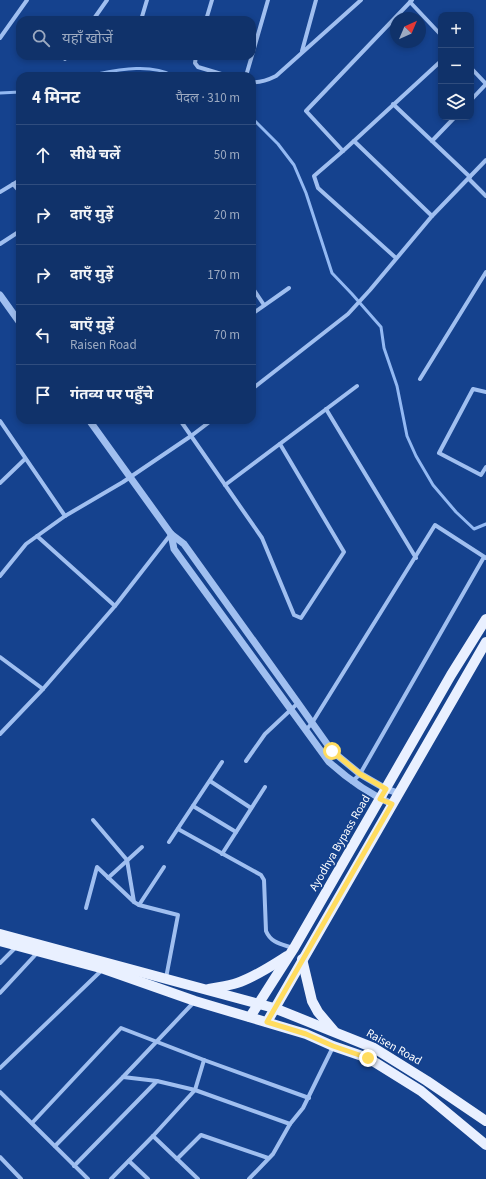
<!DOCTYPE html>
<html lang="hi">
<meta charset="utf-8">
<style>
body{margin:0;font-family:"Source Sans 3","Noto Sans Devanagari",sans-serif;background:#1e3e72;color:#f1f3f6}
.controls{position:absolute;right:12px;top:12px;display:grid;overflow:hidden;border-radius:8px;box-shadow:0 2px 6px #0003}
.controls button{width:36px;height:36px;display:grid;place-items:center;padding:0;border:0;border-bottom:1px solid #304d7e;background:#10326a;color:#f1f3f6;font:20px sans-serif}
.compass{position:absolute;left:390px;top:12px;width:36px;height:36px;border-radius:50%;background:#10326a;box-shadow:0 2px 6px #0003;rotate:44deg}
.stop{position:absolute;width:12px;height:12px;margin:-9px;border:3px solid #ffdc5f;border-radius:50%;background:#fff}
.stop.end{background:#ffdc5f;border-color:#fff;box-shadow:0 1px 4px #0008}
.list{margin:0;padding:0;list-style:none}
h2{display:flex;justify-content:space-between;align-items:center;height:52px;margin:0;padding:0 16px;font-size:17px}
h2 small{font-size:13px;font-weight:400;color:#9caac1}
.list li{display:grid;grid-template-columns:26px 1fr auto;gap:12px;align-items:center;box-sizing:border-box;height:60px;padding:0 16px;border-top:1px solid #304d7e}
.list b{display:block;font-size:15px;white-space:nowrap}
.list p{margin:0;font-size:13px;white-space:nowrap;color:#9caac1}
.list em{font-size:13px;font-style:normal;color:#9caac1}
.icon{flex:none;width:22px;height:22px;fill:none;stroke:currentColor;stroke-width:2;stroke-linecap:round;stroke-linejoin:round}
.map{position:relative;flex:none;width:486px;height:1179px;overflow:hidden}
.search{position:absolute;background:#10326a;box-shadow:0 2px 6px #0003;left:16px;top:16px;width:240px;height:44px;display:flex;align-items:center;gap:10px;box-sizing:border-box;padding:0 14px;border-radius:12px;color:#9caac1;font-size:15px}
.panel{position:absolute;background:#10326a;box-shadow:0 2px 6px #0003;left:16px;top:72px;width:240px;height:352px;border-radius:12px}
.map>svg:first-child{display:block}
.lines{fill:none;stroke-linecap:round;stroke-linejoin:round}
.stream{stroke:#93b9f3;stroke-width:3}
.minor{stroke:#a0bff0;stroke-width:4}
.tertiary{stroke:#a0bff0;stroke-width:7}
.primary{stroke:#e9f0ff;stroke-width:10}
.route{stroke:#ffdc5f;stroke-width:5}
.labels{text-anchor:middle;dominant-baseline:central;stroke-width:3.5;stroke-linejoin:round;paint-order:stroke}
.street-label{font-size:12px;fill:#fff;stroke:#15428e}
</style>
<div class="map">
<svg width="486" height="1179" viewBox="0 0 486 1179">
<rect width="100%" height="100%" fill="#15428e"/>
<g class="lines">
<g class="stream">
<path d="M86,76C114,71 148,62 174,76"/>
<path d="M0,93L20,92"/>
<path d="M252,118L278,144L294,165L306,193L332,273L352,294L381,327L384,348L397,386L407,436L416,456L433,485L456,512L474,529L486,524"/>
</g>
<g class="minor">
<path d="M410,2L441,35"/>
<path d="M93,20L107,0"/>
<path d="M141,20L147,0"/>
<path d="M206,20L212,0"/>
<path d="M0,38L27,0"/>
<path d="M302,51L316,0"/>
<path d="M196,56L195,63L198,67L228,76"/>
<path d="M65,59L67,56"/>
<path d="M471,68L486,84"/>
<path d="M246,76L268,0"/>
<path d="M252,82C261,83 268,80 276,76L361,0"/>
<path d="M471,100L486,84"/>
<path d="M393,104L470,177"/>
<path d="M354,141L432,216"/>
<path d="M432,141L455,117"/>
<path d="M343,151L306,111L412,0"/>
<path d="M469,179L486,196"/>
<path d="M13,184L20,192"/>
<path d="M0,192L20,180"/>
<path d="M0,244L20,231"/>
<path d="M396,258L318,188L314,176L343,151L441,61"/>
<path d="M252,287L264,305"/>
<path d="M252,314L289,288"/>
<path d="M420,379L486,272"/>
<path d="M252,389L348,314L370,290L432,216L486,160"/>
<path d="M486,392L473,389L439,453L481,475L486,467"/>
<path d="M326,409L416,558"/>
<path d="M180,420L262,538L294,615L301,618L344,552L280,444"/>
<path d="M0,421L65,516"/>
<path d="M0,483L25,459"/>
<path d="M225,485L357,386"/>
<path d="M37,536L115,606"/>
<path d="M0,576L26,544L65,516L123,482L191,436L212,420"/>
<path d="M0,657L43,689"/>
<path d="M306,730L312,723L435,525L486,558"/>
<path d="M0,734L43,689L115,606L171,534"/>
<path d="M246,761L265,734L298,703"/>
<path d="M210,781L251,808"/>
<path d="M352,782L360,774L484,557"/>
<path d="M193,806L236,832"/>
<path d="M93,820L127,860L134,902"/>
<path d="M178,829L261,875L264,880L266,931C271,943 281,944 293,948"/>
<path d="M169,842L222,762"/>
<path d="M222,854L265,787"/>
<path d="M108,878L142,847"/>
<path d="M139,905L164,867"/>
<path d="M86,908L97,867L134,902L139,905L178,915L166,978"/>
<path d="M0,963L17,946"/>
<path d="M0,993L38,952"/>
<path d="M0,1068L103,969"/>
<path d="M123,1077L157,1081L195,1090L290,1124"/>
<path d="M0,1092L88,1179"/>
<path d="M32,1123L121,1028L204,1060L309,1098"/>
<path d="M153,1136L198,1179"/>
<path d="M55,1146L123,1077L195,1001"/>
<path d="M0,1157L21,1179"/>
<path d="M177,1159L201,1135L268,1158"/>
<path d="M129,1161L148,1179"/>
<path d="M74,1166L157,1081"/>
<path d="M111,1179L153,1136L195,1090L204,1060"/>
<path d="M249,1179L273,1154L290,1124L303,1108L333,1047"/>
</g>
<g class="tertiary">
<path d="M0,295L20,323"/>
<path d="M89,420L171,534L184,544L298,703L332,751L360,774L386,789L398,793"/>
<path d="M171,534L174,549L329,762C349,780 367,793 392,804"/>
</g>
<g class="primary">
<path d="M0,934L274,1008L374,1048L427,1081L486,1121"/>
<path d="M0,941L104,969L195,1001L306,1034L333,1046L368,1058L421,1091L486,1145"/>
<path d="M302,959L312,1001L318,1012L334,1031"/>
<path d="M209,989C218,987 228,986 237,983C255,977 271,966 287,956"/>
<path d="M250,1017L294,948L451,675L486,619"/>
<path d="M267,1022L486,642"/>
</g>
</g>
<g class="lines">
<path class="route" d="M332,751L360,774L386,789L380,799L392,804L267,1022L306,1034L333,1046L368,1058"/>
</g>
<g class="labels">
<g class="street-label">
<text transform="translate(340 843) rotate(-60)">Ayodhya Bypass Road</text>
<text transform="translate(394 1047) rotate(29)">Raisen Road</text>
</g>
</g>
</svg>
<div class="controls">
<button>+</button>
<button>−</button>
<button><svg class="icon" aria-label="layers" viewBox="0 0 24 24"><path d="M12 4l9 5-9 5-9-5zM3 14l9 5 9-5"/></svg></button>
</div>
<svg class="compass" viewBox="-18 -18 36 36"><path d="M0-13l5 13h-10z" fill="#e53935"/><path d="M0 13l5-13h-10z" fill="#9caac1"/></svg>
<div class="stop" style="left:332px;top:751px"></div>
<div class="stop end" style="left:368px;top:1058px"></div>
<div class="search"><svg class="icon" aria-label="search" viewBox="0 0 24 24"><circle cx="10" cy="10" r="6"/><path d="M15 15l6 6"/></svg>यहाँ खोजें</div>
<section class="panel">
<h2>4 मिनट<small>पैदल · 310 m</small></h2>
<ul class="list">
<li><svg class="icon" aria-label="ahead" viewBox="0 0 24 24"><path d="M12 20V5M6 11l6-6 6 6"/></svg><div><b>सीधे चलें</b></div><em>50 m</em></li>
<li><svg class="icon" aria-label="right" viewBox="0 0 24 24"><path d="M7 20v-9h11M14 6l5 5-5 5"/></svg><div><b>दाएँ मुड़ें</b></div><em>20 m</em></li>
<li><svg class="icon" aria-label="right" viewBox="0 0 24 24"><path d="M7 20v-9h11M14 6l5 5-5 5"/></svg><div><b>दाएँ मुड़ें</b></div><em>170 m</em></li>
<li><svg class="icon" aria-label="left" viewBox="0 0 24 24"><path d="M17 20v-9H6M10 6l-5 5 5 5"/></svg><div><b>बाएँ मुड़ें</b><p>Raisen Road</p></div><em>70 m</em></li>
<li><svg class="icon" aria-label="arrive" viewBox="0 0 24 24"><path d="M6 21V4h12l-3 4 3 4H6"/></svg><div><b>गंतव्य पर पहुँचे</b></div></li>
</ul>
</section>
</div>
